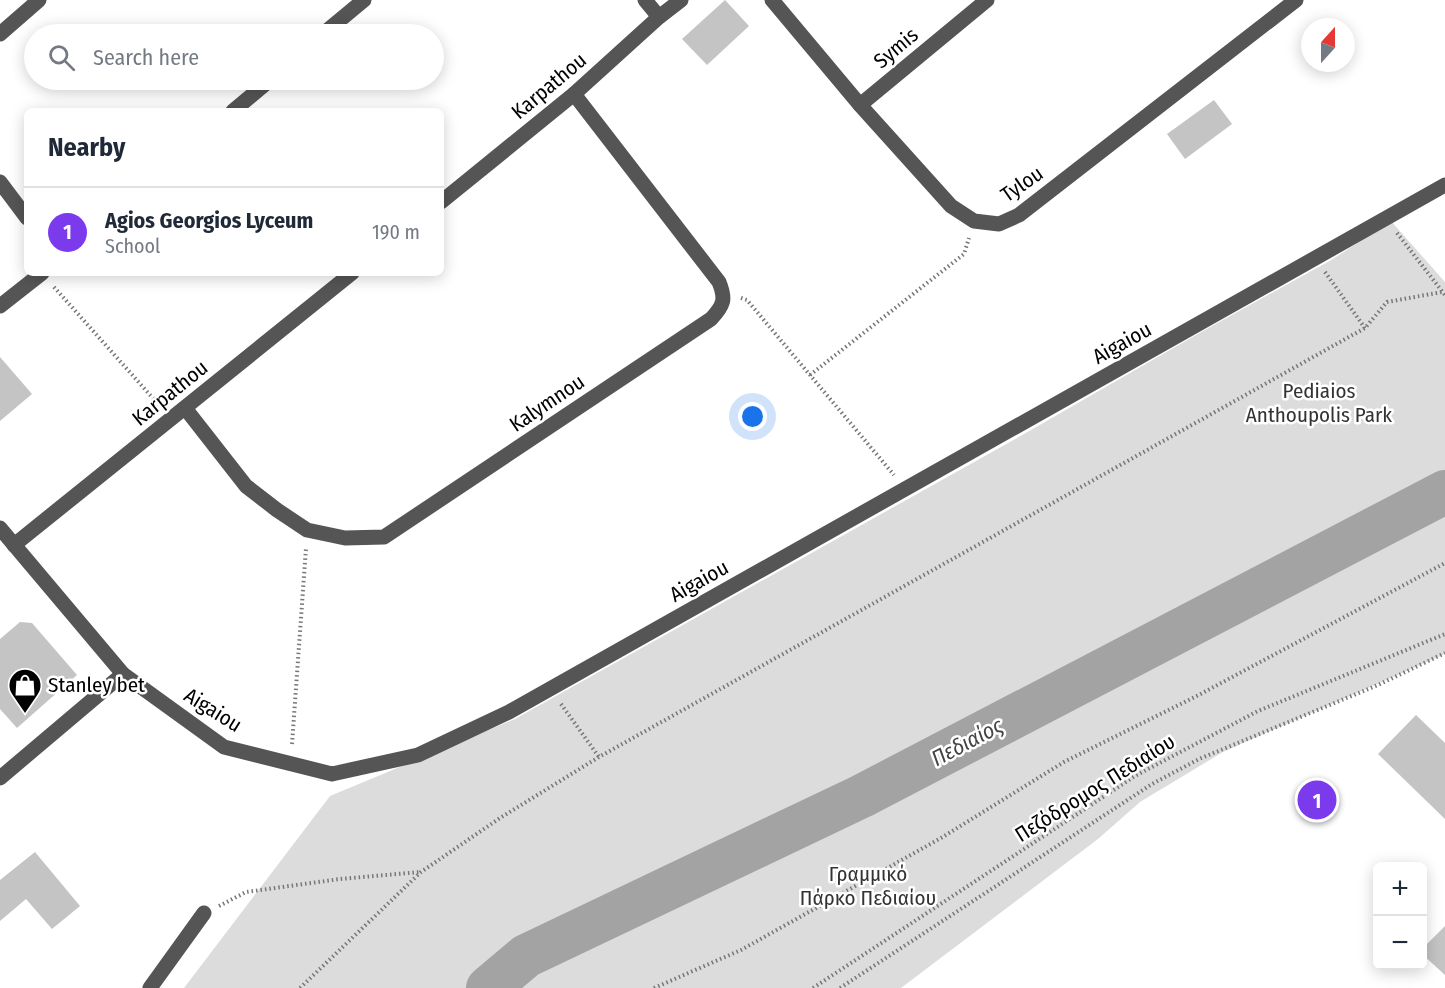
<!DOCTYPE html>
<meta charset="utf-8">
<style>
body{margin:0;font-family:"Fira Sans Condensed",sans-serif;background:#f2f2f3;color:#1f2937}
.controls{position:absolute;right:18px;bottom:18px;display:grid;overflow:hidden;border-radius:9px;box-shadow:0 3px 15px #0003}
.controls button{width:54px;height:54px;display:grid;place-items:center;padding:0;border:0;border-bottom:2px solid #e0e1e3;background:#fff;color:#1f2937;font:30px sans-serif}
.compass{position:absolute;left:1301px;top:18px;width:54px;height:54px;border-radius:50%;background:#fff;box-shadow:0 3px 15px #0003;rotate:21deg}
.you{position:absolute;left:753px;top:417px;width:21px;height:21px;margin:-15px;border:4px solid #fff;border-radius:50%;background:#1a73e8;box-shadow:0 0 0 9px #1a73e833}
.badge{display:grid;place-items:center;width:39px;height:39px;border-radius:50%;background:#7c3aed;color:#fff;font-size:20px;font-weight:700}
.pin{position:absolute;translate:-50% -50%;border:3px solid #fff;box-shadow:0 2px 6px #0006}
.list{margin:0;padding:0;list-style:none}
h2{display:flex;justify-content:space-between;align-items:center;height:78px;margin:0;padding:0 24px;font-size:26px}
h2 small{font-size:20px;font-weight:400;color:#747a83}
.list li{display:grid;grid-template-columns:39px 1fr auto;gap:18px;align-items:center;box-sizing:border-box;height:90px;padding:0 24px;border-top:2px solid #e0e1e3}
.list b{display:block;font-size:22px;white-space:nowrap}
.list p{margin:0;font-size:20px;white-space:nowrap;color:#747a83}
.list em{font-size:20px;font-style:normal;color:#747a83}
.icon{flex:none;width:33px;height:33px;fill:none;stroke:currentColor;stroke-width:2;stroke-linecap:round;stroke-linejoin:round}
.map{position:relative;flex:none;width:1445px;height:988px;overflow:hidden}
.search{position:absolute;background:#fff;box-shadow:0 3px 15px #0003;left:24px;top:24px;width:420px;height:66px;display:flex;align-items:center;gap:15px;box-sizing:border-box;padding:0 21px;border-radius:33px;color:#747a83;font-size:22px}
.panel{position:absolute;background:#fff;box-shadow:0 3px 15px #0003;left:24px;top:108px;width:420px;height:168px;border-radius:9px}
.map>svg:first-child{display:block}
.green{fill:#dcdcdc}
.lines{fill:none;stroke-linecap:round;stroke-linejoin:round}
.river{stroke:#a3a3a3;stroke-width:44}
.building{fill:#c4c4c4}
.path{stroke:#777;stroke-width:4;stroke-dasharray:1.5 3;stroke-linecap:butt}
.minor{stroke:#555;stroke-width:15}
.labels{text-anchor:middle;dominant-baseline:central;stroke-width:5;stroke-linejoin:round;paint-order:stroke}
.street-label{font-size:21px;fill:#000;stroke:#fff}
.park-label{font-size:21px;fill:#333;stroke:#fff}
.poi-label{font-size:21px;fill:#000;stroke:#fff;text-anchor:start}
.water-label{font-size:22px;font-style:italic;fill:#444;stroke:#fff}
</style>
<div class="map">
<svg width="1445" height="988" viewBox="0 0 1445 988">
<rect width="100%" height="100%" fill="#fff"/>
<path class="green" d="M1391,221L1445,282V654L1223,752L1140,802L1098,839L901,988H184L330,796L515,719L1017,438L1203,331L1333,259Z"/>
<g class="lines">
<path class="river" d="M488,988L526,956L862,796L1445,492"/>
</g>
<g class="building">
<path d="M725,0L749,26L707,65L682,39Z"/>
<path d="M1214,100L1232,124L1185,159L1167,134Z"/>
<path d="M0,357L32,394L0,421Z"/>
<path d="M20,622L32,623L77,675L17,728L0,709V639Z"/>
<path d="M1416,715L1445,743V819L1378,754Z"/>
<path d="M35,852L80,906L52,929L26,899L0,921V880Z"/>
<path d="M1445,926V975L1422,954V949Z"/>
</g>
<g class="lines">
<g class="path">
<path d="M1397,233L1445,295"/>
<path d="M1325,272L1365,328"/>
<path d="M54,287L159,405"/>
<path d="M741,298L747,300L894,475"/>
<path d="M810,375L964,254L969,238"/>
<path d="M561,704L599,757"/>
<path d="M292,744L306,548"/>
<path d="M219,906L246,892L340,879L420,872"/>
<path d="M300,988L421,872L500,818L599,757L1365,328L1387,302L1442,292"/>
<path d="M654,988L741,950L941,838L1064,762L1195,697L1445,563"/>
<path d="M813,988L1135,776L1258,711L1445,634"/>
<path d="M840,988L1152,784L1199,759L1378,685L1445,653"/>
</g>
<g class="minor">
<path d="M645,0L659,17"/>
<path d="M772,0L860,105L951,206L974,221L999,224L1019,215L1296,0"/>
<path d="M0,34L39,0"/>
<path d="M323,34L364,0"/>
<path d="M860,105L987,0"/>
<path d="M233,111L270,80"/>
<path d="M0,182L27,218"/>
<path d="M441,202L574,94L659,17L681,0"/>
<path d="M0,306L42,273"/>
<path d="M185,408L246,486L277,510L307,530L345,538L384,537L711,319C724,305 726,299 719,282L574,94"/>
<path d="M0,528L123,674L224,747L332,774L418,755L509,712L1445,185"/>
<path d="M14,545L352,273"/>
<path d="M0,778L123,674"/>
<path d="M150,988L204,913"/>
</g>
</g>
<defs>
<symbol id="shop-pin" viewBox="-11 -11 22 30"><path d="M0 17L-7.5 6A9.5 9.5 0 1 1 7.5 6Z" fill="#000" stroke="#fff"/><path d="M-5-2.5h2.3a2.7 3.5 0 0 1 5.4 0H5L5.5 6h-11ZM-1.5-2.5h3a1.5 2.3 0 0 0-3 0Z" fill="#fff"/></symbol>
</defs>
<g fill-rule="evenodd">
<use href="#shop-pin" x="6" y="666" width="38" height="52"/>
</g>
<g class="labels">
<g class="street-label">
<text transform="translate(896 48) rotate(-40)">Symis</text>
<text transform="translate(549 86) rotate(-40)">Karpathou</text>
<text transform="translate(1022 184) rotate(-35)">Tylou</text>
<text transform="translate(1122 343) rotate(-29)">Aigaiou</text>
<text transform="translate(170 393) rotate(-39)">Karpathou</text>
<text transform="translate(547 403) rotate(-34)">Kalymnou</text>
<text transform="translate(699 581) rotate(-29)">Aigaiou</text>
<text transform="translate(213 710) rotate(32)">Aigaiou</text>
<text transform="translate(1095 788) rotate(-32)">Πεζόδρομος Πεδιαίου</text>
</g>
<g class="park-label">
<text x="1319" y="391">Pediaios<tspan x="1319" dy="24">Anthoupolis Park</tspan></text>
<text x="868" y="874">Γραμμικό<tspan x="868" dy="24">Πάρκο Πεδιαίου</tspan></text>
</g>
<g class="poi-label">
<text x="48" y="685">Stanley bet</text>
</g>
<g class="water-label">
<text transform="translate(967 742) rotate(-28)">Πεδιαίος</text>
</g>
</g>
</svg>
<div class="controls">
<button>+</button>
<button>−</button>
</div>
<svg class="compass" viewBox="-18 -18 36 36"><path d="M0-13l5 13h-10z" fill="#e53935"/><path d="M0 13l5-13h-10z" fill="#747a83"/></svg>
<div class="you"></div>
<div class="pin badge" style="left:1317px;top:800px">1</div>
<div class="search"><svg class="icon" aria-label="search" viewBox="0 0 24 24"><circle cx="10" cy="10" r="6"/><path d="M15 15l6 6"/></svg>Search here</div>
<section class="panel">
<h2>Nearby<small></small></h2>
<ul class="list">
<li><span class="badge">1</span><div><b>Agios Georgios Lyceum</b><p>School</p></div><em>190 m</em></li>
</ul>
</section>
</div>
